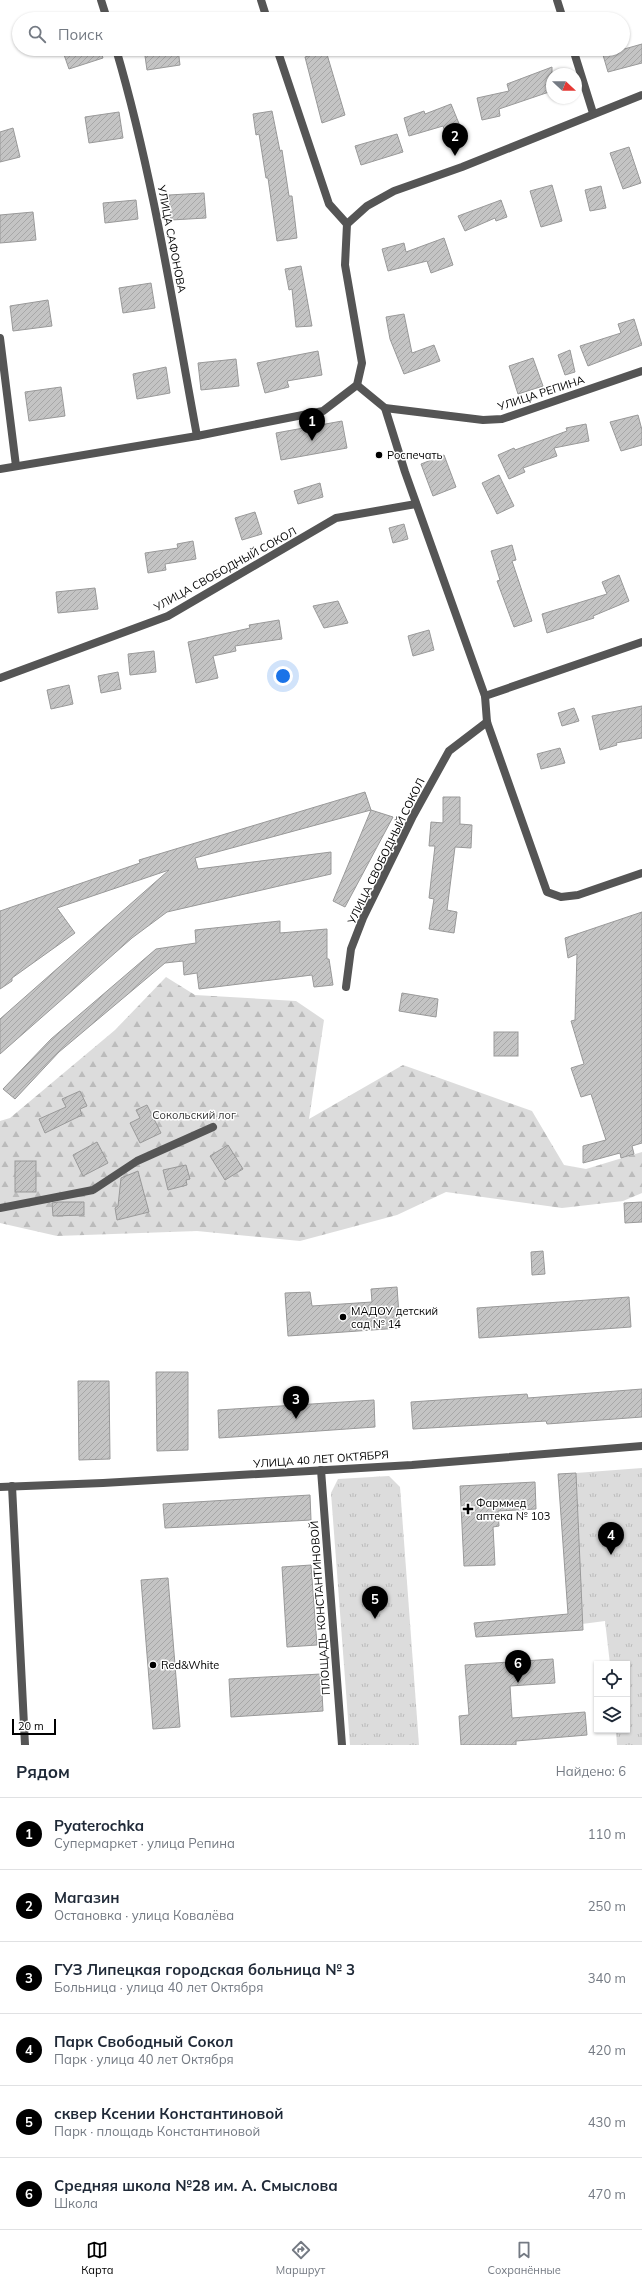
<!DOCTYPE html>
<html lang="ru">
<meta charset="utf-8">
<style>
body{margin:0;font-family:Mulish,sans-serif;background:#f2f2f3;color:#1f2937}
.controls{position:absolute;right:12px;bottom:12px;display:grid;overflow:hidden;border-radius:0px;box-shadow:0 1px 3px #0004}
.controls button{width:36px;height:36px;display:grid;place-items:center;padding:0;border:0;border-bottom:1px solid #e0e1e3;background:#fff;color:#1f2937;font:20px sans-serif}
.compass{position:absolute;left:546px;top:68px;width:36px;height:36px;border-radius:50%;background:#fff;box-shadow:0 1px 3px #0004;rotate:112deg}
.scale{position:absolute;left:12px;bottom:10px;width:44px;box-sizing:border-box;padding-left:4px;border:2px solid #000;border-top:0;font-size:11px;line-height:14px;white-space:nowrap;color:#000;-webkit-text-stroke:3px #fff;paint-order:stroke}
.you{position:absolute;left:283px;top:676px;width:14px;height:14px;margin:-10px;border:3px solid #fff;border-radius:50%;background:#1a73e8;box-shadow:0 0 0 6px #1a73e833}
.badge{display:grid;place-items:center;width:26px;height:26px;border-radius:50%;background:#000;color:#fff;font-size:13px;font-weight:700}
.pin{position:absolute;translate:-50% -33px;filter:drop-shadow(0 1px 2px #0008)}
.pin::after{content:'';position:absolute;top:21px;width:14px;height:12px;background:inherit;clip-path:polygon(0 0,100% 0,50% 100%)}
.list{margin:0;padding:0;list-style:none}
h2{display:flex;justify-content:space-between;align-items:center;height:52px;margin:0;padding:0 16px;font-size:17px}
h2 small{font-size:13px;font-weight:400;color:#747a83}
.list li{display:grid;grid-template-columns:26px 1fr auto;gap:12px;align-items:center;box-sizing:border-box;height:72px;padding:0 16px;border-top:1px solid #e0e1e3}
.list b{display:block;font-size:15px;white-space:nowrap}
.list p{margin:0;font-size:13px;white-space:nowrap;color:#747a83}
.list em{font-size:13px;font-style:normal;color:#747a83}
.icon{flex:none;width:22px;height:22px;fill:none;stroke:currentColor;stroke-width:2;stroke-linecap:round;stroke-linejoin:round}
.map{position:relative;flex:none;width:642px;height:1745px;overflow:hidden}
.search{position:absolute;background:#fff;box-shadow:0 1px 3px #0004;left:12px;right:12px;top:12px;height:44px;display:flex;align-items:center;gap:10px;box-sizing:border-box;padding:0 14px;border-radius:22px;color:#747a83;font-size:15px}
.sheet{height:484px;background:#fff}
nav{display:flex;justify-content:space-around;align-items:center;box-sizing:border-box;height:56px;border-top:1px solid #e0e1e3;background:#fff;font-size:11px;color:#747a83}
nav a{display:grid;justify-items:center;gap:2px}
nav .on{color:#000}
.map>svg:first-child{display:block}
.forest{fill:url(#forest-firs)}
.park{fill:url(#park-tufts)}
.building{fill:url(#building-hatch);stroke:#999}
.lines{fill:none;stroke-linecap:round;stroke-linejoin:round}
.minor{stroke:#555;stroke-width:8}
.tertiary{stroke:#555;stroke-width:8}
.poi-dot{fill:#000;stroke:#fff;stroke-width:1.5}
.labels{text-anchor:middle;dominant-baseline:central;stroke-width:3;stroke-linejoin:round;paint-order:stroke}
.street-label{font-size:11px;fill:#000;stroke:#fff}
.poi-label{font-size:11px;fill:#000;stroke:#fff;text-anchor:start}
.park-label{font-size:11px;fill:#333;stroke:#fff}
</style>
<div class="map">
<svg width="642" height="1745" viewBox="0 0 642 1745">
<defs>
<pattern id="forest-firs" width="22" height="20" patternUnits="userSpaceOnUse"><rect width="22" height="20" fill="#dcdcdc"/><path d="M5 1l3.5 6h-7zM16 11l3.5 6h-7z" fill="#bbb"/></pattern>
<pattern id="park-tufts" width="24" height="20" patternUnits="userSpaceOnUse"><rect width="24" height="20" fill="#dcdcdc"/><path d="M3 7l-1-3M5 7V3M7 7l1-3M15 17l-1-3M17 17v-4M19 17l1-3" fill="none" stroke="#bbb"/></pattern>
<pattern id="building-hatch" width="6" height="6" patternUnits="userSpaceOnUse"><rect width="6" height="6" fill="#c4c4c4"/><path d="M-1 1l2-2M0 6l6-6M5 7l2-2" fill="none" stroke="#a7a7a7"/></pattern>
</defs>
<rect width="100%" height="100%" fill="#fff"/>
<path class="forest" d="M166,977L195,995L296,1001L324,1020L309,1119L403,1065L532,1111L564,1165L586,1169L642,1152V1193L623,1201L562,1208L446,1192L397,1215L300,1241L197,1231L57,1236L0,1223V1121L10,1118L115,1030Z"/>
<g class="park">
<path d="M642,1468V1745H617L616,1730H627V1664H610L605,1621L582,1624L576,1473Z"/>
<path d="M389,1476L400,1487L419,1745H350L331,1493L338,1479Z"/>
</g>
<g class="building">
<path d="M642,44V63L608,72L603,55Z"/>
<path d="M62,49H100L103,58L69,69Z"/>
<path d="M144,49H178L180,65L147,70Z"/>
<path d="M326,51L345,115L322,123L305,57Z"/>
<path d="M552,67V91L499,109L500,116L482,120L477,98L509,91L507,84Z"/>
<path d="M451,104L460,126L445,132L443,126L409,136L404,118L424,111L425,114Z"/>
<path d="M272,111L280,151L282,150L289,196H292L297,238L277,241L268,178H266L259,134L256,135L253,114Z"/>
<path d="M119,112L123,138L89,143L85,117Z"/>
<path d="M13,128L20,157L0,162V132Z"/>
<path d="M397,134L403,152L361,165L355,146Z"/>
<path d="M629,147L641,183L623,189L610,153Z"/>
<path d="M552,185L562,221L541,227L530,191Z"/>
<path d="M601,186L606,208L590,211L585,190Z"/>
<path d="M204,193L206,218L171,220L169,195Z"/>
<path d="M136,200L138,219L105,223L103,203Z"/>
<path d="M501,200L507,217L496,221L495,218L465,231L458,216Z"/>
<path d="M33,212L36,240L0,243V215Z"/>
<path d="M444,238L453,265L431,273L427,261L388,271L382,249L404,243L406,252Z"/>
<path d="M301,266L312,326L296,327L292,289L289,290L285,269Z"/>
<path d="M151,283L155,308L123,313L119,288Z"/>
<path d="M48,300L52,326L13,331L10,306Z"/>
<path d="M404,314L412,353L434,345L440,361L404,374L390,339L386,317Z"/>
<path d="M634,319L642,345L588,366L580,346L621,333L618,324Z"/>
<path d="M570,350L575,372L565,375L558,355Z"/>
<path d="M318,351L322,375L287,381L289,387L265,393L257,363Z"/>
<path d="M533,358L543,386L518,394L509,366Z"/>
<path d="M236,359L239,386L201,390L198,363Z"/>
<path d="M166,367L170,393L137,399L133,374Z"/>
<path d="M61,387L65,416L29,421L25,392Z"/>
<path d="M638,415L642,430V445L621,451L610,422Z"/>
<path d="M342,421L347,448L281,460L276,433Z"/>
<path d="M586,424L589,441L554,448L557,456L523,468L525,472L509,479L498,455L514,448L515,450L567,431L566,428Z"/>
<path d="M444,455L456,487L433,496L421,464Z"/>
<path d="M499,475L514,506L497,514L482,483Z"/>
<path d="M320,483L323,497L298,504L294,491Z"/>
<path d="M255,512L262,534L242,540L235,518Z"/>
<path d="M404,524L408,539L393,543L389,528Z"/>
<path d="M193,541L196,559L165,564L166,570L148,573L145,553L178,548L177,544Z"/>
<path d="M512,545L516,560L512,561L532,621L514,627L497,581L500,580L491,551Z"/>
<path d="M619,575L629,601L593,616L594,618L547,633L542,614L607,594L602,582Z"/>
<path d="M95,588L98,609L58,613L56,592Z"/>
<path d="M338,601L348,623L324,628L313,606Z"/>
<path d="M279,620L282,639L235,646L236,651L213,656L218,678L196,683L188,642L250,628L249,625Z"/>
<path d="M429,630L434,650L413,656L408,636Z"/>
<path d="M154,651L156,672L130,675L128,654Z"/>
<path d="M118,672L121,689L101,693L98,676Z"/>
<path d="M69,685L73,704L51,709L47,690Z"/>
<path d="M642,706V738L616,743L617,745L600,750L592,716Z"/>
<path d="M574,708L579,721L562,726L558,713Z"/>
<path d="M560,748L565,763L541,769L537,754Z"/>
<path d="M365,792L371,810L195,858L198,869L331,852V874L167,912L132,938L0,1054V1019L169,870L57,908L75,933L12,978V981L0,989V911L140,863L139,860Z"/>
<path d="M443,797H460V824L472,825L471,848L455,847L447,910L457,912L454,933L429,929L434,899L429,898L435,846H429L431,822L443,823Z"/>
<path d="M371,810L393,817L345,907L333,901Z"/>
<path d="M642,912V1143L632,1146L634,1154L621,1158L620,1153L583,1163V1146L606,1140L591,1094L581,1097L571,1068L584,1064L571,1021L575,1020L577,954L568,958L565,938Z"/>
<path d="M280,921V933L327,929V959H329L333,985L314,987L312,975L199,989L197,973L184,975L183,961L165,963L59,1052L15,1099L3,1089L51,1039L156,949L196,943L195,930Z"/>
<path d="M402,993L438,999L436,1017L399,1011Z"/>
<rect x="494" y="1032" width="24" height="24"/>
<path d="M80,1091L87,1106L80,1109L82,1115L45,1133L39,1119L66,1107L62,1099Z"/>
<path d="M147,1105L161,1133L140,1143L130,1123L140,1118L136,1110Z"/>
<path d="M97,1142L108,1163L83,1176L73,1155Z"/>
<path d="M228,1145L243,1169L225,1180L210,1156Z"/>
<rect x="15" y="1161" width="21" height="31"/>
<path d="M186,1165L190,1179L186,1180L187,1185L168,1190L163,1170Z"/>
<path d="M138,1171L149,1212L117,1220L115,1208L118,1206L121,1178Z"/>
<path d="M58,1202H84V1215L53,1216L52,1203Z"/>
<path d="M642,1202V1222L625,1223L624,1203Z"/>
<path d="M543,1251L545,1274L532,1275L531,1252Z"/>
<path d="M397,1287L400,1328L288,1336L285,1293L310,1292L312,1306L372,1302L371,1289Z"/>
<path d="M629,1297L631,1327L479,1338L477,1308Z"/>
<path d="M156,1372H188V1450L157,1451Z"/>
<path d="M78,1381H109L110,1459L79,1460Z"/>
<path d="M642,1389V1417L547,1424L546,1421L413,1429L411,1402L527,1394L528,1398Z"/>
<path d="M374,1400L375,1427L219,1438L218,1410Z"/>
<path d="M576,1473L583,1630L476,1637L474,1623L568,1614L558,1474Z"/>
<path d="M535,1482L536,1509L498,1511L499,1526L493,1527L495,1565L464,1566L460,1486Z"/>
<path d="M310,1495L311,1520L165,1528L163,1504Z"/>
<path d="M311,1565L317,1645L287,1647L282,1567Z"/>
<path d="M168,1578L180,1727L153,1729L141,1580Z"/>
<path d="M553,1659L555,1683L510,1686L512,1718L585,1712L587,1735L516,1741V1745H461L459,1716L469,1715L465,1665Z"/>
<path d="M321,1674L323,1711L231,1717L229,1679Z"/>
</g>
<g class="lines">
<g class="minor">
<path d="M101,0L107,19"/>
<path d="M261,0L267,19"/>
<path d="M557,0L563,19"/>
<path d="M116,49C153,175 173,306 197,436"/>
<path d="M277,49L329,204L347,224"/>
<path d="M573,49L593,113"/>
<path d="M0,338L16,466"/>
<path d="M357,385L385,408L483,420L502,419L642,371"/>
<path d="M385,408L405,472L485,696L487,722L547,892L561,897L578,895L642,873"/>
<path d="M0,678L168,616L336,518L416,504"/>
<path d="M485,696L642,642"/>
<path d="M346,987L351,949L363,918L413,816L449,751L487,722"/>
<path d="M0,1208L93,1190L137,1161L213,1127"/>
<path d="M321,1470L342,1745"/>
<path d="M12,1486L25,1745"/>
</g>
<g class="tertiary">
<path d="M0,469L197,436L323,411L357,385L362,363L345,265L347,224L367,206L394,191L462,167L642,95"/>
<path d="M0,1487L103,1483L412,1465L642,1446"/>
</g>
</g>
<g class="poi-dot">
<circle cx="379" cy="455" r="4"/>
<circle cx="343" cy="1317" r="4"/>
<path d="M466 1503h4v4h4v4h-4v4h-4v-4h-4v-4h4z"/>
<circle cx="153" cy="1665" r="4"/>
</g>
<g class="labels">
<g class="street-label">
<text transform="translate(172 239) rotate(79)">УЛИЦА САФОНОВА</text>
<text transform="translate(541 393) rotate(-18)">УЛИЦА РЕПИНА</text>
<text transform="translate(225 569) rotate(-29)">УЛИЦА СВОБОДНЫЙ СОКОЛ</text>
<text transform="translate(386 851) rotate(-64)">УЛИЦА СВОБОДНЫЙ СОКОЛ</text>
<text transform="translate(321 1459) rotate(-4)">УЛИЦА 40 ЛЕТ ОКТЯБРЯ</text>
<text transform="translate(320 1608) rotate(-94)">ПЛОЩАДЬ КОНСТАНТИНОВОЙ</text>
</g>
<g class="poi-label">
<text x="387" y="455">Роспечать</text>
<text x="351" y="1311">МАДОУ детский<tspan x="351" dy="13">сад № 14</tspan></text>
<text x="476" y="1503">Фарммед<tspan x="476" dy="13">аптека № 103</tspan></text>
<text x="161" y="1665">Red&amp;White</text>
</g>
<g class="park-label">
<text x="194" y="1115">Сокольский лог</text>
</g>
</g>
</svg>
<div class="controls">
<button><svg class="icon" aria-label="locate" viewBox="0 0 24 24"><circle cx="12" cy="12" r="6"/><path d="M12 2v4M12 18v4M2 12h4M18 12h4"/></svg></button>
<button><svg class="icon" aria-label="layers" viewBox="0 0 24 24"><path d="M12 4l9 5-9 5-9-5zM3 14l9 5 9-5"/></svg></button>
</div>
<svg class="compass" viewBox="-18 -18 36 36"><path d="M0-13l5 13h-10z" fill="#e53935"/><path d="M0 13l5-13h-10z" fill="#747a83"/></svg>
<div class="scale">20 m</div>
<div class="you"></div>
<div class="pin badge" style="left:312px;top:441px">1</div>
<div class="pin badge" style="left:455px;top:156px">2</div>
<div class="pin badge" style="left:296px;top:1419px">3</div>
<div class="pin badge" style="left:611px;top:1555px">4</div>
<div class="pin badge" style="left:375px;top:1619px">5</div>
<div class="pin badge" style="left:518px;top:1683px">6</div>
<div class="search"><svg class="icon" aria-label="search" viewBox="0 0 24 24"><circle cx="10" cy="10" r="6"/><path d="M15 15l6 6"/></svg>Поиск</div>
</div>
<section class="sheet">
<h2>Рядом<small>Найдено: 6</small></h2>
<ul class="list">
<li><span class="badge">1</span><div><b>Pyaterochka</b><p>Супермаркет · улица Репина</p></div><em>110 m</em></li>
<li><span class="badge">2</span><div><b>Магазин</b><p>Остановка · улица Ковалёва</p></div><em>250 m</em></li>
<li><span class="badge">3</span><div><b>ГУЗ Липецкая городская больница № 3</b><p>Больница · улица 40 лет Октября</p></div><em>340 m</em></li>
<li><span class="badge">4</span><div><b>Парк Свободный Сокол</b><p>Парк · улица 40 лет Октября</p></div><em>420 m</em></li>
<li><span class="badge">5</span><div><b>сквер Ксении Константиновой</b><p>Парк · площадь Константиновой</p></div><em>430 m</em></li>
<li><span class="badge">6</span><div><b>Средняя школа №28 им. А. Смыслова</b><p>Школа</p></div><em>470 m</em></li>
</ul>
</section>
<nav>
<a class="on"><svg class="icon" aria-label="map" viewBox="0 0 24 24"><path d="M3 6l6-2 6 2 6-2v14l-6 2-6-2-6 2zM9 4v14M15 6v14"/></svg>Карта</a>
<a><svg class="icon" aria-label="directions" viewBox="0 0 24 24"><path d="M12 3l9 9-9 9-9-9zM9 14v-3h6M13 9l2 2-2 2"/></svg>Маршрут</a>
<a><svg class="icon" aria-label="saved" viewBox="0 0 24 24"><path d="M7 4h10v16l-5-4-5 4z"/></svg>Сохранённые</a>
</nav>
